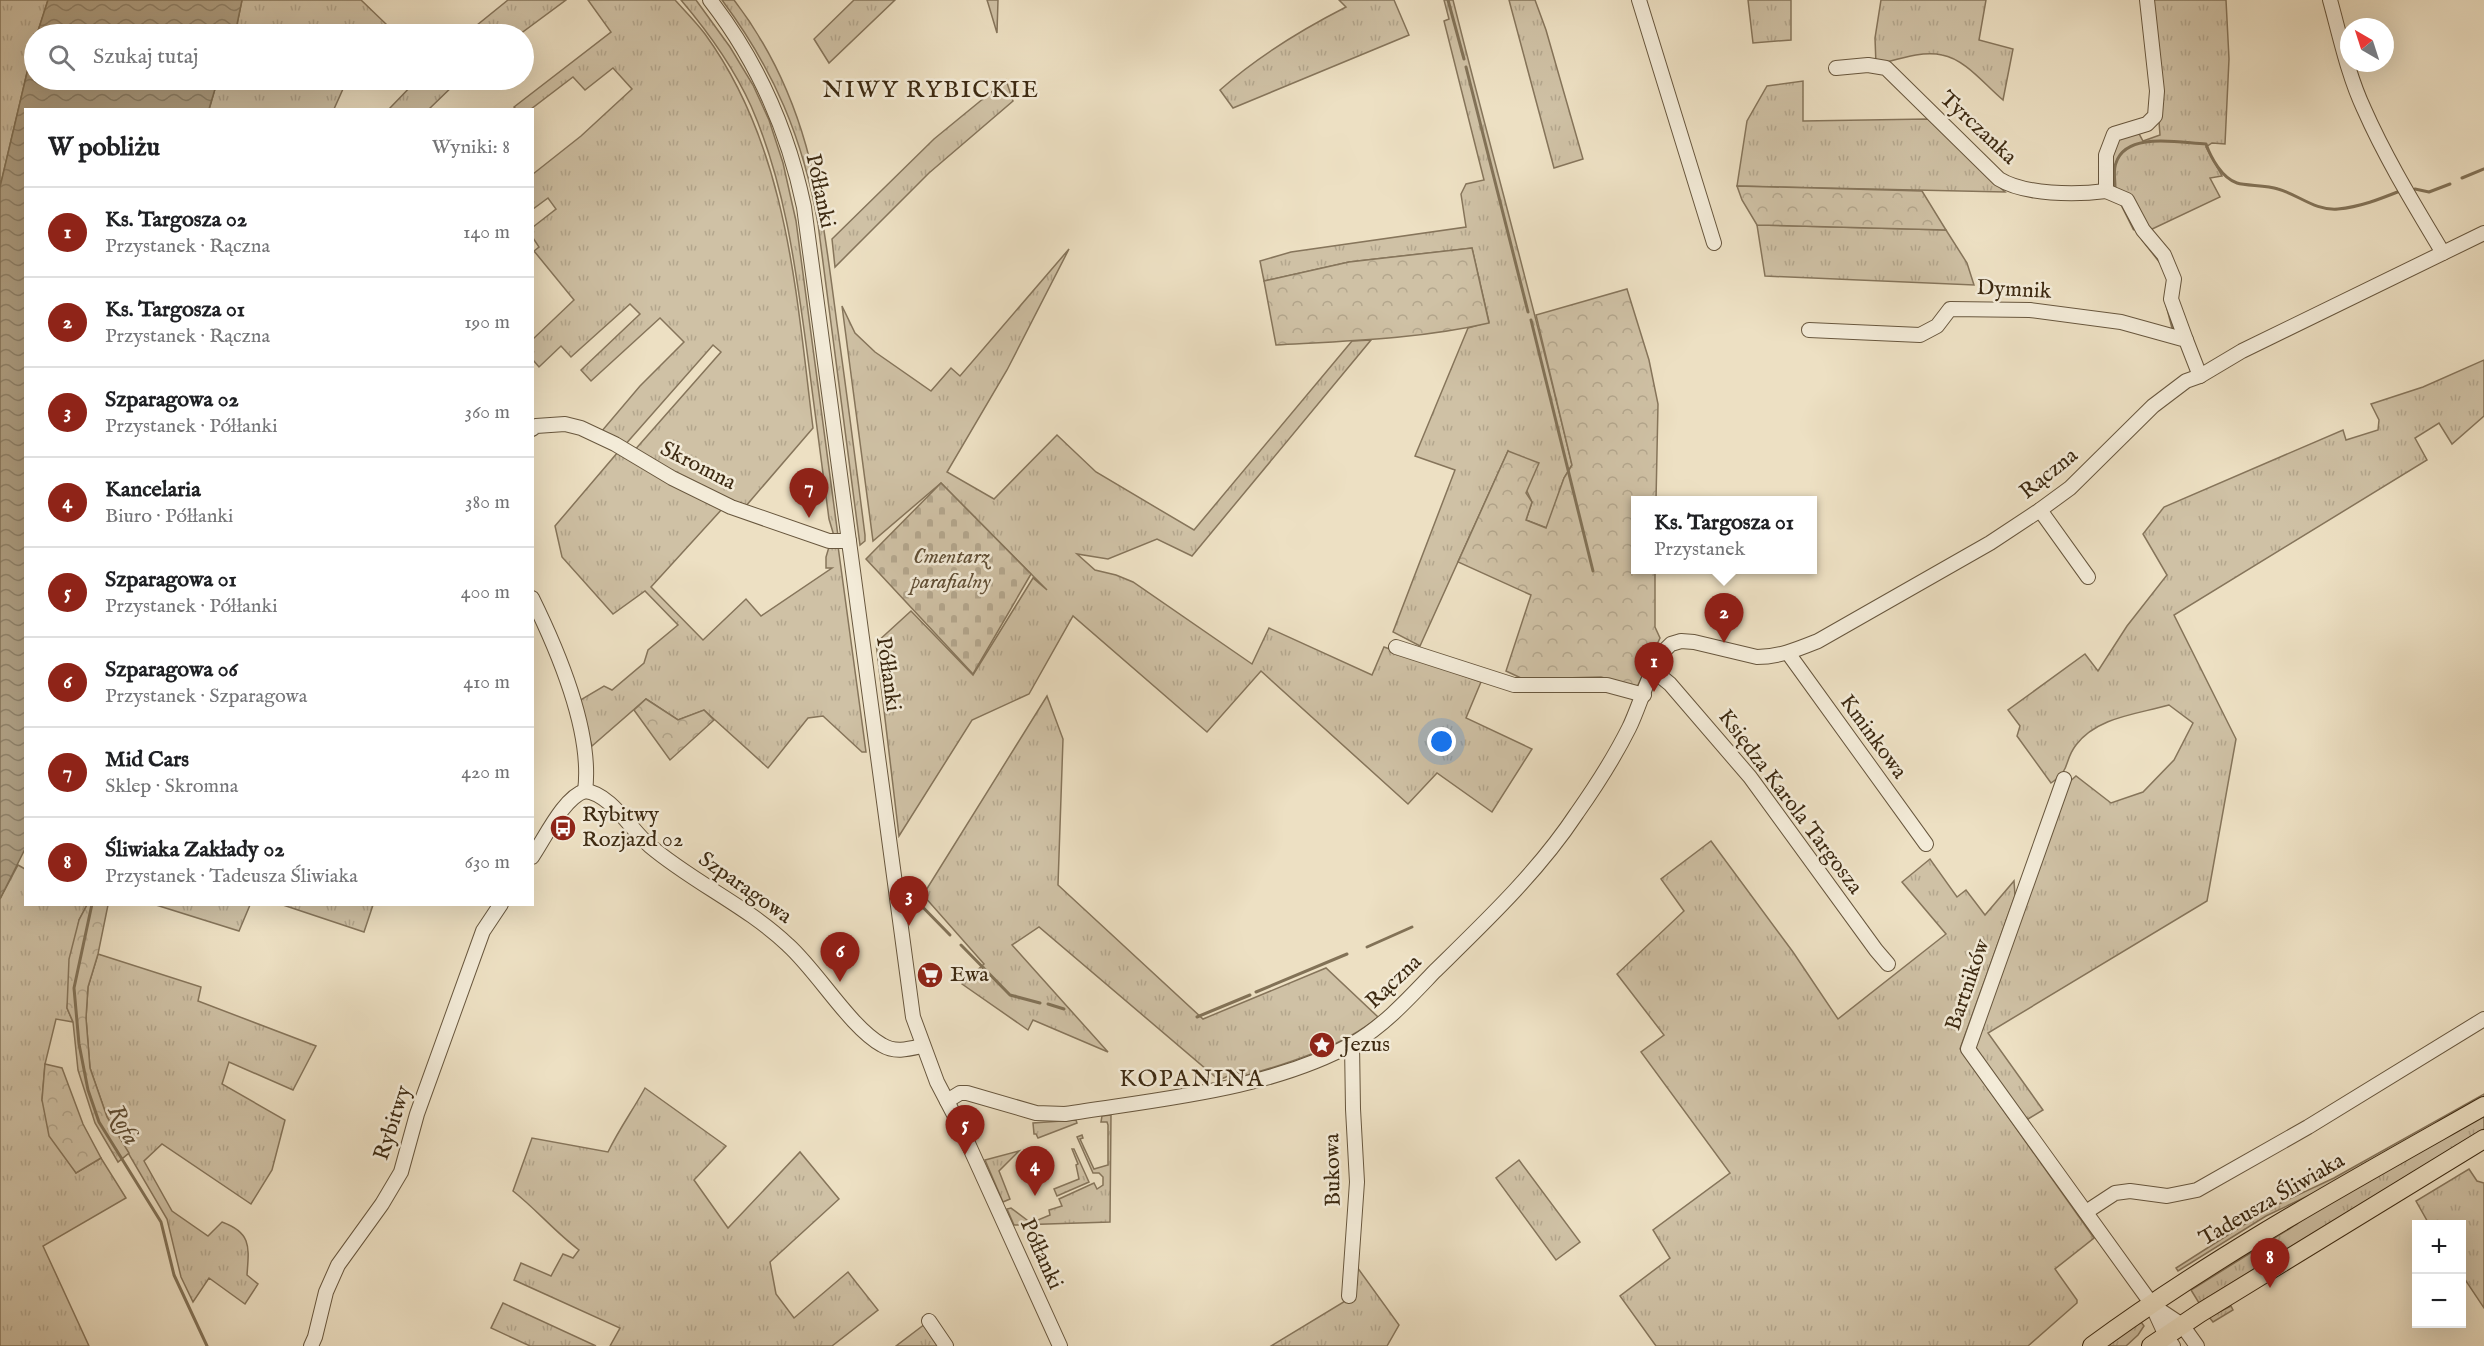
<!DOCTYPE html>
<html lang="pl">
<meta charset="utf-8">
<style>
body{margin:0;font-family:"IM FELL English",serif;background:#f6f6f6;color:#202124}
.controls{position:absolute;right:18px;bottom:18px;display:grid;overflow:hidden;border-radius:0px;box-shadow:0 6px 24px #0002}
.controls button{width:54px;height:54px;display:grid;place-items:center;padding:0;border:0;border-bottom:2px solid #e0e0e0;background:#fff;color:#202124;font:30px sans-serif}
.compass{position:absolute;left:2340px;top:18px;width:54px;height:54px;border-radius:50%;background:#fff;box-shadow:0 6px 24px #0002;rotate:321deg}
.you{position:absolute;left:1442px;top:742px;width:21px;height:21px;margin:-15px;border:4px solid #fff;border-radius:50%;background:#1a73e8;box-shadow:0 0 0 9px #1a73e833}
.badge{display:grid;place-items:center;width:39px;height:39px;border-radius:50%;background:#8f2418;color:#fff;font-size:20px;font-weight:700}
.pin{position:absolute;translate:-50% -50px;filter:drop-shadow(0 2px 3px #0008)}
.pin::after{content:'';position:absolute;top:32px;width:21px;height:18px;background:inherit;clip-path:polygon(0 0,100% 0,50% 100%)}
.popup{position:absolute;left:1631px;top:496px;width:186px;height:78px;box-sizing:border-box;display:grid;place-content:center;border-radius:0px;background:#fff;filter:drop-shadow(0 2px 4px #0005);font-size:20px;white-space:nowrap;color:#757577}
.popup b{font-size:22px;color:#202124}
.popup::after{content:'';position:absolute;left:50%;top:100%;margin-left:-12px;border:12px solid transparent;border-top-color:#fff}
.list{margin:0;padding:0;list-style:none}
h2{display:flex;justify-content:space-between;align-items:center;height:78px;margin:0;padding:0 24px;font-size:26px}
h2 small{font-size:20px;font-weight:400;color:#757577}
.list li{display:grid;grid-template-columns:39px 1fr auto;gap:18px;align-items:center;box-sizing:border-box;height:90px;padding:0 24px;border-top:2px solid #e0e0e0}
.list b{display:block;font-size:22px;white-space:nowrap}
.list p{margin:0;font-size:20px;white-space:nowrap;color:#757577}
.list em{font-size:20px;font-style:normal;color:#757577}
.icon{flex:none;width:33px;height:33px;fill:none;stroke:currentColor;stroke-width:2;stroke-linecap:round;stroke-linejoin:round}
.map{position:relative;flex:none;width:2484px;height:1346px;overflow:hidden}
.search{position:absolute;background:#fff;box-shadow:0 6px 24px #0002;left:24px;top:24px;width:510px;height:66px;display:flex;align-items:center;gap:15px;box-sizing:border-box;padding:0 21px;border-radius:33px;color:#757577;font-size:22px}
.panel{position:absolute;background:#fff;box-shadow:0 6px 24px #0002;left:24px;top:108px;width:510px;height:798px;border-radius:0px}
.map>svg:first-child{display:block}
.grass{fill:url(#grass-tufts);stroke:#86755b;stroke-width:1.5}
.forest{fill:url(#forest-crowns);stroke:#86755b;stroke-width:1.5}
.cemetery{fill:url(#cemetery-stones);stroke:#86755b;stroke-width:1.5}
.water{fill:url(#water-waves);stroke:#827257;stroke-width:1.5}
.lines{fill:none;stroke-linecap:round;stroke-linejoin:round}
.stream{stroke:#827257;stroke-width:3}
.minor-casing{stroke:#68573e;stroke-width:16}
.major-casing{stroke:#3c2911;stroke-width:20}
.minor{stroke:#f3ebd8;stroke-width:14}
.major{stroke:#ede0c3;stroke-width:18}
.labels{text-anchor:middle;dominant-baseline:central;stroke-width:5;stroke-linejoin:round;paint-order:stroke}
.street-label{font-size:22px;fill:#3c2911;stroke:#f3ebd8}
.park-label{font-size:22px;font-style:italic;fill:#614f36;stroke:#f3ebd8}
.poi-label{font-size:22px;fill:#3c2911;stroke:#f3ebd8;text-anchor:start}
.neighbourhood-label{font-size:24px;letter-spacing:1.5px;fill:#3c2911;stroke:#f3ebd8}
.water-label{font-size:24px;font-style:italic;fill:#5f4d34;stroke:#f3ebd8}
</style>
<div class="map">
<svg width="2484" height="1346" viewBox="0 0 2484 1346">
<defs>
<pattern id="grass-tufts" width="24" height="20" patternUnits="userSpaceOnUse" patternTransform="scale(1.5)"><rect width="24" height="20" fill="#cfc1a5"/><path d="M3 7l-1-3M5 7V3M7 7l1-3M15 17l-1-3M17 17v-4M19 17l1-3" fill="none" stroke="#b3a68d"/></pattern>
<pattern id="forest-crowns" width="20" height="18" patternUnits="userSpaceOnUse" patternTransform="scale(1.5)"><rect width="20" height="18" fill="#cfc1a5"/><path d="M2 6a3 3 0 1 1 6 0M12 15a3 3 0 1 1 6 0" fill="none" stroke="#b3a68d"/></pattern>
<pattern id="cemetery-stones" width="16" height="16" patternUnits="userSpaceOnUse" patternTransform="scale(1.5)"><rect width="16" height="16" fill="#cfc1a5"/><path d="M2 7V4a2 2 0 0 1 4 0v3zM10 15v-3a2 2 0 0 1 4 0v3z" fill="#b3a68d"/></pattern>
<pattern id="water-waves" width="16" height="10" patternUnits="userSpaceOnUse" patternTransform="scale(1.5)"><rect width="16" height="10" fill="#b1a286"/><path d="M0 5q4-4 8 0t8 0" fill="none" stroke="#91846c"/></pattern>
</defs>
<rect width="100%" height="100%" fill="#ede0c3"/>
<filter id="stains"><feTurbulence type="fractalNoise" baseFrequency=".00333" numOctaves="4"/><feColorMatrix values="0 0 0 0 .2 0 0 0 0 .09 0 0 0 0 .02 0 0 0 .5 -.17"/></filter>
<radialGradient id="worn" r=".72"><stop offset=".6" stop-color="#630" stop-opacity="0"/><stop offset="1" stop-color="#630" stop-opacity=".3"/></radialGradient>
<g class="grass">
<path d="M0,0H48L37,34H34V43L0,187Z"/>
<path d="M242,0H361L386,24L378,34H235Z"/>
<path d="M508,0H566L520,34H466Z"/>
<path d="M588,0H675C685,11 696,22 705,34C788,148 796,293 813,428L745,507L633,452L721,352L713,345L624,446L601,432L640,386L684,342L660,318L591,381L581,370L640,314L630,304L571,357L561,346L539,367L533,360V339L574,300L534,251L539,247L533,238V227L556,209L548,198L533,209V174L581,136L632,89L613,68L585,90L573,77L531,109H516L514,107L611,32Z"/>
<path d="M681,0H696L730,47L753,85L769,120L783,163L796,221L838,536H834L829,519C821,461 814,402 806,344C795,263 784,181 751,106C733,66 709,33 681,0Z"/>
<path d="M722,0H734C811,100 821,204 837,324C847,394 856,465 865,535V541L860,545L818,224C803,138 774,70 722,0Z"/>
<path d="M854,0H895L829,63L814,39Z"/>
<path d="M987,0H998L997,33L988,3Z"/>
<path d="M1339,0H1394L1409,35L1233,108L1220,90C1258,56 1301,30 1346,7Z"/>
<path d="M1444,0H1453C1492,155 1535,309 1572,465L1564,478L1547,528L1526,520L1532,502L1508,451L1420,646L1393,632L1455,470L1415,456L1468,328L1489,322L1472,248L1349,262L1264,281L1260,261L1291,252L1466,227L1461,194L1466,184L1484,180L1444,21L1449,19Z"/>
<path d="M1509,0H1535L1546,30L1583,159L1554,168Z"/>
<path d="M1748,0H1791V40L1753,43Z"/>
<path d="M1881,0H1986L1979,40L2013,49L2003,100C1985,85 1965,59 1942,55C1922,50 1896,60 1876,65L1875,38Z"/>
<path d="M2150,0H2226L2229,59L2225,144L2212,143L2206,147L2222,176L2210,178L2220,197L2148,231L2126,194L2110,186L2109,168L2115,140L2137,130L2143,141L2160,135Z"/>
<path d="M215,80H347L334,109L209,110L215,89Z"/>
<path d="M417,80H459L429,109H389Z"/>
<path d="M1006,80L1013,101L929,173L835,267L832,239L934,139Z"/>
<path d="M1803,81V121L1928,119L2005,192L1737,186L1747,121L1767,86Z"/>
<path d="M1757,225L1946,230L1967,263L1974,285L1765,276Z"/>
<path d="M1069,249L1007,370L947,472L994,499L1057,435L1096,472L1194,530L1352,341L1371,340L1192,556L1157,539L1108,559L1077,554L1095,570L1116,575L1133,582L1252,664L1269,628L1372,675L1384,647L1481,682L1466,718L1532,749L1492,812L1437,773L1408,804L1261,671L1207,732L1073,616L1029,694L972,720L899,836L876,643L911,611L973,675L1033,578L1047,590L941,483L873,541L842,306L855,333L875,352L931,391L951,368L960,376Z"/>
<path d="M2484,360V416L2452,444L2439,423L2415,438L2427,460L2174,615L2236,739L2207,901L1988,1033L2043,1110L2028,1119L2020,1114L1974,1045L1979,1039L1976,1036L2066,785L2076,776L2111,803L2143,792L2174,760L2193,723L2169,705C2138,714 2097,717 2076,745C2063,762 2072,769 2051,783L2017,736L2020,726L2008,710L2085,654L2098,671L2127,626L2167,575L2143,534L2164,507L2343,430L2346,440L2378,430L2379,420L2371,404L2423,387Z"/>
<path d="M618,452L723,508L651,587L703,640L746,599L761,616L832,568H826V557L829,547L838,546L866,752H862L823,716L808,718L768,768L704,710L678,720L646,699L592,746L577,702L604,686L612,690L644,663L648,650L678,625L645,591L613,614L562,557L555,526Z"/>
<path d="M1047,696L1063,739L1058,885L1203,1019L1326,968L1378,1017C1344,1046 1286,1064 1244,1076L1237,1072L1219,1080L1039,927L1012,945L1108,1052L1033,1020L1028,1030L962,984L984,964L923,895Z"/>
<path d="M1711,841L1793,952L1838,1019L1946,934L1902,882L1930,859L1957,897L1966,890L1985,915L2014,881L2015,896L1960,1049L2094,1238L2055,1269L2077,1300V1303L2028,1346H1656L1620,1296L1670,1258L1653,1230L1730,1173L1641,1052L1664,1035L1617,974L1684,911L1661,879Z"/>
<path d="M18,865L25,869L26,904L87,905L79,920L67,1008L73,1022L56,1019L45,1064L42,1100L76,1173L101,1158L126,1198L43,1246L89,1346H0V899Z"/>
<path d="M156,905H250L239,931Z"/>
<path d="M283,905H373L364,932Z"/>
<path d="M98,954L201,987L198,1001L316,1046L293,1090L229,1062L222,1084L285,1120L272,1170L251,1204L162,1144L144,1161L172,1211L208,1236L222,1222C252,1233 249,1247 247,1275L258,1284L245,1304L209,1278L193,1302L181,1277L167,1219L107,1117L90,1068L86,1018L88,987Z"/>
<path d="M645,1088L726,1146L694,1180L728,1228L800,1152L839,1199L770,1262L776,1294L794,1318L848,1272L878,1310L832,1346H610L620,1328L514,1280L521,1263L551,1276L563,1254L573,1258L579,1250C555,1232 536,1209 513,1191L532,1138L608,1152C619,1129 633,1110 645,1088Z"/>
<path d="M2484,1094V1100L2335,1183L2266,1216L2178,1271L2176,1268L2270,1208L2334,1178Z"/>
<path d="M2484,1113V1129L2199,1303L2191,1290L2289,1229L2341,1193Z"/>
<path d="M1111,1115L1110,1222L1014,1225L1007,1209L1011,1208L1031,1223L1050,1215L1049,1210L1062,1206L1059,1199L1094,1183L1097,1189L1103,1185V1177L1099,1173H1093L1077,1137L1082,1135L1083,1138L1080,1139L1094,1169L1108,1165V1125L1107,1122H1101L1102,1116Z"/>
<path d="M1076,1120L1077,1123L1038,1138L1036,1134H1034L1033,1123Z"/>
<path d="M1074,1149L1089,1182L1057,1196L1054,1189L1079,1179L1076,1165L1078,1164L1072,1149Z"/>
<path d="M1019,1151L999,1171L1010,1199L1003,1202L985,1160Z"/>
<path d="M1519,1160L1580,1242L1556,1260L1496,1178Z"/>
<path d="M2469,1169L2477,1181L2484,1183V1308L2462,1275V1224H2429L2416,1201Z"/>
<path d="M1357,1267L1399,1325L1387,1346H1271L1347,1300Z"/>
<path d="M503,1303L596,1346H530L491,1328Z"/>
<path d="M2231,1306L2233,1310L2213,1322L2209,1317Z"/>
<path d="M2141,1322L2144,1326L2138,1335L2126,1346H2102Z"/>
<path d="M925,1324L941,1346H896Z"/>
</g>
<g class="forest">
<path d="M1737,186L1922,191L1946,230L1757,225L1742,200Z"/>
<path d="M1472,248L1489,323C1420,339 1347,341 1276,345L1264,281L1349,262Z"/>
<path d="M1627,289L1649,360L1658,404L1656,500H1636V570H1655V627L1660,638L1637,687L1601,677L1523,679L1506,671L1531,595L1458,562L1508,451L1539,463L1526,493L1532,502L1526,520L1546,528L1564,478L1572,465L1536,315Z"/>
<path d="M646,699L678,720L704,710L714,720L670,760L634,710Z"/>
<path d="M87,905H108L98,954L88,987L86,1018L90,1068L107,1117L129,1153L118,1162L95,1123L78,1070L73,1022L67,1008L69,959L79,920Z"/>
<path d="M45,1064L62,1068L83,1124L101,1158L76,1173L49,1136L42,1100Z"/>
</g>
<path class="cemetery" d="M941,483L1031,574L973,674L866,559Z"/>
<g class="water">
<path d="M48,0H242L235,34H37Z"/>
<path d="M34,43V80H215V89L209,109L26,110V847L0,899V187Z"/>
</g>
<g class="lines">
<g class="stream">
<path d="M1448,0L1464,59"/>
<path d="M1466,67L1528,312"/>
<path d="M2462,178L2484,169"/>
<path d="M2115,187C2115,179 2113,170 2116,163C2126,131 2180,143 2206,144C2211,158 2222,178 2237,183C2246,186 2266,185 2278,189C2299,195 2315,211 2338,209C2360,207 2380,199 2400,191"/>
<path d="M2415,189L2429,192L2450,184"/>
<path d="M2121,203L2134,229"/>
<path d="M2143,240L2161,263"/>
<path d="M2166,302L2173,329"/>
<path d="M1531,320L1593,571"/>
<path d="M908,892L950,935"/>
<path d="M92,904L74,988L79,1044L88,1090L99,1122L161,1222L174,1275L207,1346"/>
<path d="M961,945L1010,995L1040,1003"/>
<path d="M1367,947L1412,927"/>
<path d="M1256,992L1347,954"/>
<path d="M1048,1004L1064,1009"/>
<path d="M1197,1017L1250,995"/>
</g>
<defs>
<g id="minor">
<path d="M710,0C758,62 788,130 804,207L913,1017L937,1082L961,1128L1060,1346"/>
<path d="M1639,0L1714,243"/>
<path d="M2147,0L2157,91L2155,116L2147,124L2114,134L2106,155V191L2127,200L2143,230L2164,255L2174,279L2171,299L2186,340"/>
<path d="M2330,0C2340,36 2348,75 2364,109C2386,159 2415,206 2443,253"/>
<path d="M1836,68L1868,65L1886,68L1999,179C2025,195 2076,195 2106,191"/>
<path d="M1809,330L1920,335L1937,326L1950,309L2030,310L2121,322L2186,340L2200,376"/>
<path d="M532,429L536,426L565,424L581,428L615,444L672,478L731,507L829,541H849"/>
<path d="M2040,510L2088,577"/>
<path d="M532,598C558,651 593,732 585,791"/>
<path d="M1396,647L1514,685H1607L1644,695"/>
<path d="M1788,653L1926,844"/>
<path d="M1654,671L1670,684L1750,777L1876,950L1888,964"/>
<path d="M2064,779L1968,1049L2151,1303L2166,1336L2173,1346"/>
<path d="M585,791C610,793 632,831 650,846C694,883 747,906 788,945C818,972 850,1027 882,1045C895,1053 909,1049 922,1046"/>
<path d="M532,857C545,838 564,797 585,791"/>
<path d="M947,1101L960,1093H967L1036,1113L1065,1114C1158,1099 1270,1090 1354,1043C1385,1025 1410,997 1435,971C1485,922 1538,872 1577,813C1596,786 1614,758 1629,728C1641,704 1651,661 1671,644L1681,641L1694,642L1757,657C1779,657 1798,649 1818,641L1990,543L2040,510L2070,488L2153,406L2186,381L2200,376L2242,351L2484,233"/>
<path d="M2086,1212L2115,1193L2130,1191L2167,1196L2197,1190L2308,1127L2484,1019"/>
<path d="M1349,1296L1357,1182L1353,1109L1352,1044"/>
<path d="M2152,1305L2182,1325L2197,1346"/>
<path d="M929,1321L946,1346"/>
<path d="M311,1346L315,1337L326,1292L338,1265L382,1204L401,1172L417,1114L483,931L501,904"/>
</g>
<g id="major">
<path d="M2092,1346C2216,1255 2350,1182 2484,1106"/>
<path d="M2151,1346L2200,1313L2484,1139"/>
</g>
</defs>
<use href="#minor" class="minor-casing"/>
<use href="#major" class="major-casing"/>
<use href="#minor" class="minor"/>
<use href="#major" class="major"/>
</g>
<defs>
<symbol id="bus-disc" viewBox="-11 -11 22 22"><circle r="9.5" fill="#8f2418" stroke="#f3ebd8"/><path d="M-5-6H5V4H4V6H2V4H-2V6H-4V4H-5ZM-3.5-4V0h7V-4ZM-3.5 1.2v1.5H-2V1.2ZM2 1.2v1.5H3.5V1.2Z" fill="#fff"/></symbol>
<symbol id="supermarket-disc" viewBox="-11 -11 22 22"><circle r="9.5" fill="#8f2418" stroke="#f3ebd8"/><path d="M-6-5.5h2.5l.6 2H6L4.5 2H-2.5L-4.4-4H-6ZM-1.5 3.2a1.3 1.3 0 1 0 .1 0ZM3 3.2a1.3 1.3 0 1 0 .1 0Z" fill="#fff"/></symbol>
<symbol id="sight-disc" viewBox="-11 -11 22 22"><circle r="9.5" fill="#8f2418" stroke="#f3ebd8"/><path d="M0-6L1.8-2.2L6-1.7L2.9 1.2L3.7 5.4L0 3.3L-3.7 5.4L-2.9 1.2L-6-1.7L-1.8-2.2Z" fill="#fff"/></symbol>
</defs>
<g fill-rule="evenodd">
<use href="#bus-disc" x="548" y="813" width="30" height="30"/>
<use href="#supermarket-disc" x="915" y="960" width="30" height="30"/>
<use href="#sight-disc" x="1307" y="1030" width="30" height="30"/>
</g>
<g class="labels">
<g class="street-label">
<text transform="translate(1978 128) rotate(43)">Tyrczanka</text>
<text transform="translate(820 191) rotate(78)">Półłanki</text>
<text transform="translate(2014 290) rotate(3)">Dymnik</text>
<text transform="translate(698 466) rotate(27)">Skromna</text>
<text transform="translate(2049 474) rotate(-39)">Rączna</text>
<text transform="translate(888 674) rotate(82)">Półłanki</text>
<text transform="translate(1873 737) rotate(54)">Kminkowa</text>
<text transform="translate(1790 802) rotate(53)">Księdza Karola Targosza</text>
<text transform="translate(745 888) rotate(35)">Szparagowa</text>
<text transform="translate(1394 982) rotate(-44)">Rączna</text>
<text transform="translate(1968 985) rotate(-71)">Bartników</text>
<text transform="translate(393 1123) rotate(-72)">Rybitwy</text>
<text transform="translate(1333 1170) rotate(-91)">Bukowa</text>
<text transform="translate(2272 1200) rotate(-30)">Tadeusza Śliwiaka</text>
<text transform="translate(1041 1254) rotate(66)">Półłanki</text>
</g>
<g class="park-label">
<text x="951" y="557">Cmentarz<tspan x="951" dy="25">parafialny</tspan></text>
</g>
<g class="poi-label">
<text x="582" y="815">Rybitwy<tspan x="582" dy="25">Rozjazd 02</tspan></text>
<text x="950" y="975">Ewa</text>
<text x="1342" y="1045">Jezus</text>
</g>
<g class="neighbourhood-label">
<text x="931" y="90">NIWY RYBICKIE</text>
<text x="1192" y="1079">KOPANINA</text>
</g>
<g class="water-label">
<text transform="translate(123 1125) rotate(62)">Rofa</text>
</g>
</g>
<rect width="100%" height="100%" filter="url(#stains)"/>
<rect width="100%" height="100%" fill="url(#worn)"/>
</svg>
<div class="controls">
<button>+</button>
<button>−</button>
</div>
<svg class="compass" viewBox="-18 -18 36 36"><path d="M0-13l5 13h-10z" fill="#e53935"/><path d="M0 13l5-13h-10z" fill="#757577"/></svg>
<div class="you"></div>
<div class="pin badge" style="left:1654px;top:692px">1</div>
<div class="pin badge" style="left:1724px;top:643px">2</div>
<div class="popup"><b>Ks. Targosza 01</b>Przystanek</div>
<div class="pin badge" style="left:909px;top:926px">3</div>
<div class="pin badge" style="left:1035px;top:1196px">4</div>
<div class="pin badge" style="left:965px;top:1155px">5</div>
<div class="pin badge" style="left:840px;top:982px">6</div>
<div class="pin badge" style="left:809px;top:518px">7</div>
<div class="pin badge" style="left:2270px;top:1288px">8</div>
<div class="search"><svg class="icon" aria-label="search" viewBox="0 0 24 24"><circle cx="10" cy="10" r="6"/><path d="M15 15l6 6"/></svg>Szukaj tutaj</div>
<section class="panel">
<h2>W pobliżu<small>Wyniki: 8</small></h2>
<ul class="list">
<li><span class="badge">1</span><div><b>Ks. Targosza 02</b><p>Przystanek · Rączna</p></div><em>140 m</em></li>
<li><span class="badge">2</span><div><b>Ks. Targosza 01</b><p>Przystanek · Rączna</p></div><em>190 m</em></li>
<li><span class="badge">3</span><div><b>Szparagowa 02</b><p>Przystanek · Półłanki</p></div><em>360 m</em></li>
<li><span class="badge">4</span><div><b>Kancelaria</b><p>Biuro · Półłanki</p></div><em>380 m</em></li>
<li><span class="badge">5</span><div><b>Szparagowa 01</b><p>Przystanek · Półłanki</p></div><em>400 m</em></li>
<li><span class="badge">6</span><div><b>Szparagowa 06</b><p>Przystanek · Szparagowa</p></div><em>410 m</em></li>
<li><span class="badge">7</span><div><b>Mid Cars</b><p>Sklep · Skromna</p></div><em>420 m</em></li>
<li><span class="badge">8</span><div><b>Śliwiaka Zakłady 02</b><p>Przystanek · Tadeusza Śliwiaka</p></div><em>630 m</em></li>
</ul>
</section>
</div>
